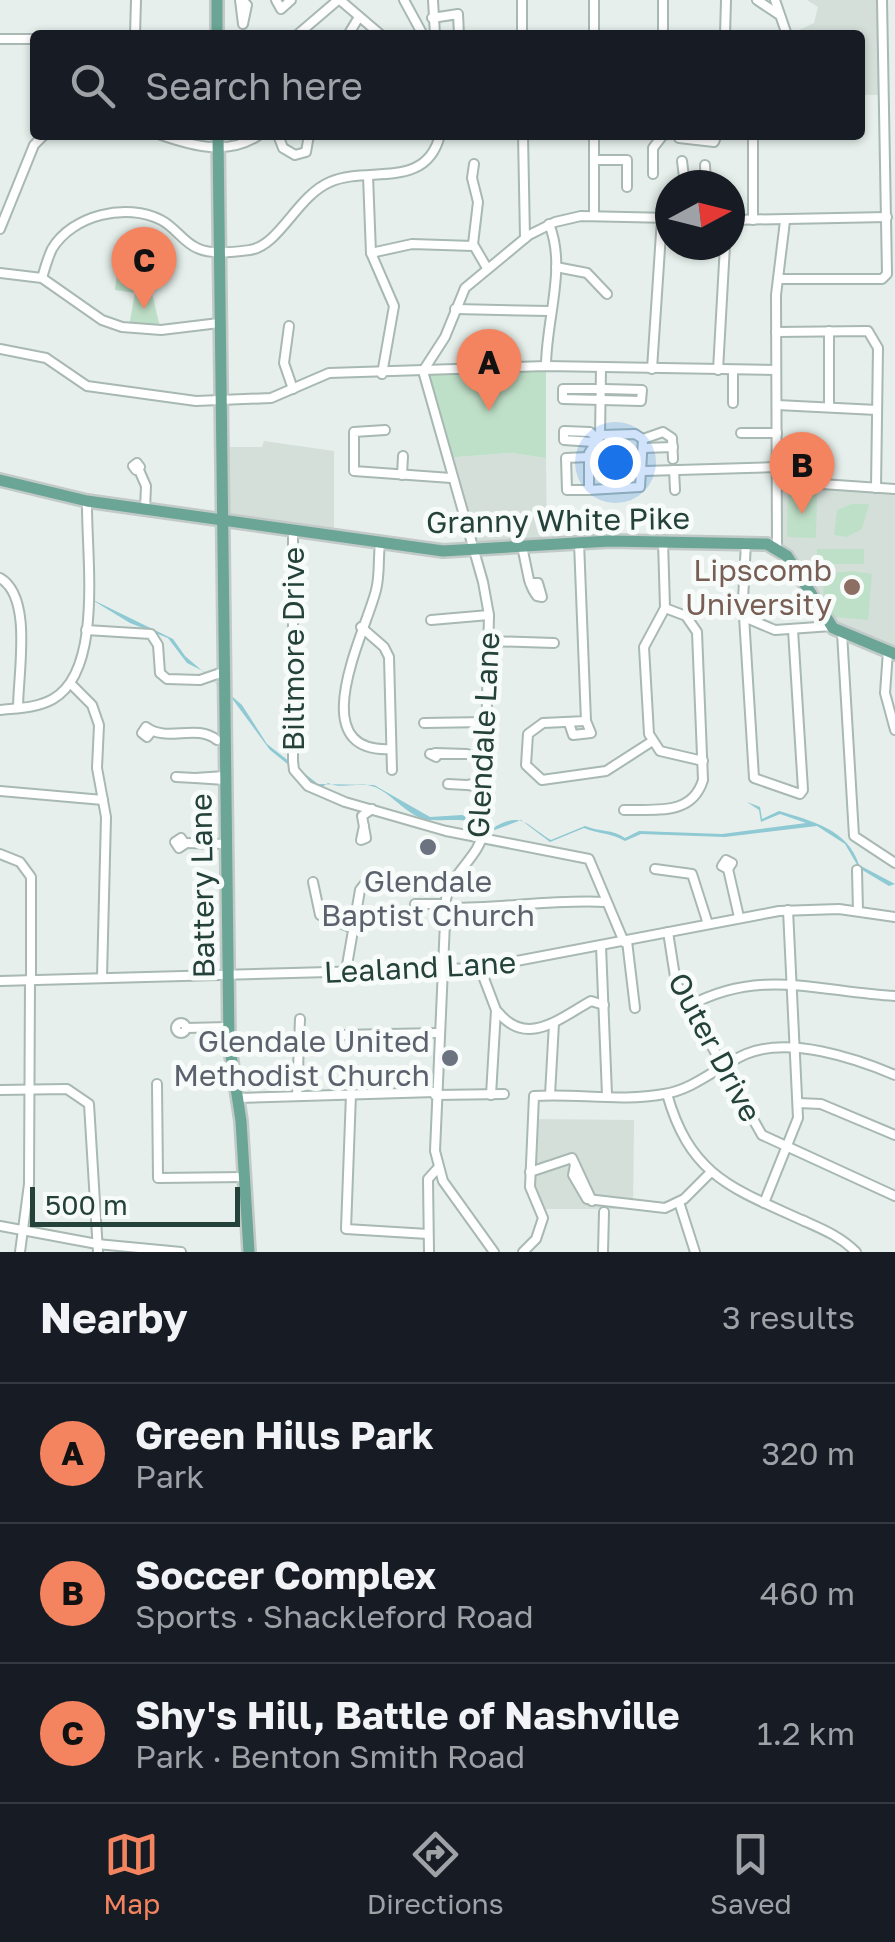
<!DOCTYPE html>
<meta charset="utf-8">
<style>
body{margin:0;font-family:"Golos Text",sans-serif;background:#242831;color:#f1f3f6}
.compass{position:absolute;left:655px;top:170px;width:90px;height:90px;border-radius:50%;background:#171b24;box-shadow:0 2px 8px #0004;rotate:83deg}
.scale{position:absolute;left:30px;bottom:25px;width:210px;box-sizing:border-box;padding-left:10px;border:5px solid #24423a;border-top:0;font-size:28px;line-height:35px;white-space:nowrap;color:#24423a;-webkit-text-stroke:8px #f7fbf9;paint-order:stroke}
.you{position:absolute;left:615px;top:462px;width:35px;height:35px;margin:-25px;border:8px solid #fff;border-radius:50%;background:#1a73e8;box-shadow:0 0 0 15px #1a73e833}
.badge{display:grid;place-items:center;width:65px;height:65px;border-radius:50%;background:#f4845f;color:#111;font-size:32px;font-weight:700}
.pin{position:absolute;translate:-50% -82px;filter:drop-shadow(0 2px 5px #0008)}
.pin::after{content:'';position:absolute;top:52px;width:35px;height:30px;background:inherit;clip-path:polygon(0 0,100% 0,50% 100%)}
.list{margin:0;padding:0;list-style:none}
h2{display:flex;justify-content:space-between;align-items:center;height:130px;margin:0;padding:0 40px;font-size:42px}
h2 small{font-size:32px;font-weight:400;color:#9ea1a6}
.list li{display:grid;grid-template-columns:65px 1fr auto;gap:30px;align-items:center;box-sizing:border-box;height:140px;padding:0 40px;border-top:2px solid #363941}
.list b{display:block;font-size:38px;white-space:nowrap}
.list p{margin:0;font-size:32px;white-space:nowrap;color:#9ea1a6}
.list em{font-size:32px;font-style:normal;color:#9ea1a6}
.icon{flex:none;width:55px;height:55px;fill:none;stroke:currentColor;stroke-width:2;stroke-linecap:round;stroke-linejoin:round}
.map{position:relative;flex:none;width:895px;height:1252px;overflow:hidden}
.search{position:absolute;background:#171b24;box-shadow:0 2px 8px #0004;left:30px;right:30px;top:30px;height:110px;display:flex;align-items:center;gap:25px;box-sizing:border-box;padding:0 35px;border-radius:10px;color:#9ea1a6;font-size:38px}
.sheet{height:550px;background:#171b24}
nav{display:flex;justify-content:space-around;align-items:center;box-sizing:border-box;height:140px;border-top:2px solid #363941;background:#171b24;font-size:28px;color:#9ea1a6}
nav a{display:grid;justify-items:center;gap:5px}
nav .on{color:#f4845f}
.map>svg:first-child{display:block}
.built{fill:#d4dfda}
.green{fill:#bfe0c8}
.water{fill:#8ec9d4}
.lines{fill:none;stroke-linecap:round;stroke-linejoin:round}
.minor-casing{stroke:#a8b8b2;stroke-width:12}
.major-casing{stroke:#c2cac8;stroke-width:16}
.minor{stroke:#fff;stroke-width:8}
.major{stroke:#6aa596;stroke-width:11}
.education-dot{fill:#8d6e63;stroke:#f7fbf9;stroke-width:4}
.worship-dot{fill:#6b7280;stroke:#f7fbf9;stroke-width:4}
.labels{text-anchor:middle;dominant-baseline:central;stroke-width:10;stroke-linejoin:round;paint-order:stroke}
.street-label{font-size:30px;fill:#24423a;stroke:#f7fbf9}
.education-label{font-size:30px;fill:#785e54;stroke:#f7fbf9;text-anchor:end}
.worship-label{font-size:30px;fill:#5b616d;stroke:#f7fbf9}
</style>
<div class="map">
<svg width="895" height="1252" viewBox="0 0 895 1252">
<rect width="100%" height="100%" fill="#e6efeb"/>
<g class="built">
<path d="M807,0H879L880,95H860V35H789L814,23L818,7Z"/>
<path d="M264,441L334,451V533L228,517L224,447H262Z"/>
<path d="M511,453L546,458L547,542L477,548L445,458Z"/>
<path d="M781,486L895,491V650L831,622L781,546Z"/>
<path d="M532,1119L634,1120L633,1209H543L533,1191Z"/>
</g>
<g class="green">
<path d="M126,261L146,268L160,327L129,326L135,293L115,290L117,271Z"/>
<path d="M546,366V458L511,453L445,458L423,370Z"/>
<path d="M788,491L817,492L816,538L787,537Z"/>
<path d="M852,504H869L862,529L847,537L834,535L837,510Z"/>
<rect x="817" y="549" width="47" height="15"/>
<path d="M851,571L872,574L868,620L835,617L823,603L824,574Z"/>
</g>
<path class="water" d="M89,598L173,639L185,656L242,705L267,744L318,784L374,785L430,817L462,815L493,828C522,810 527,826 551,840L585,826C599,832 613,829 625,838L639,831L722,834L806,823L780,814L761,822L759,810L747,802L760,807L762,819L779,811C811,821 848,829 859,865L895,884L889,886L859,868L845,844L817,826L725,837L641,834L625,841C612,833 599,834 584,828L550,842L521,820L492,831C469,816 455,821 430,820C408,818 394,795 375,787C359,781 343,790 328,783L319,789L270,750L231,697L203,671L187,663L168,638L130,623Z"/>
<g class="lines">
<defs>
<g id="minor">
<path d="M240,0L243,24L247,5L242,0"/>
<path d="M276,0L281,9L291,0"/>
<path d="M340,0L381,35"/>
<path d="M404,0L423,35"/>
<path d="M433,0L435,35"/>
<path d="M522,0V35"/>
<path d="M663,0V35"/>
<path d="M757,0L778,14"/>
<path d="M775,0L787,35"/>
<path d="M432,18L458,14L459,35"/>
<path d="M135,35L136,0"/>
<path d="M297,35L338,0"/>
<path d="M348,35L359,17"/>
<path d="M594,35V0"/>
<path d="M725,35L726,0"/>
<path d="M0,39H35"/>
<path d="M161,135C193,146 228,156 259,135"/>
<path d="M278,135L283,148L295,155L306,152L309,135"/>
<path d="M523,135L525,238"/>
<path d="M753,135V220"/>
<path d="M679,138L714,142L717,135"/>
<path d="M594,160H627V187"/>
<path d="M682,161L685,185"/>
<path d="M474,164L472,178L478,202L473,244L487,268"/>
<path d="M705,165L706,185"/>
<path d="M653,174V148L663,135"/>
<path d="M368,176L371,253L394,306L382,374"/>
<path d="M594,216V135"/>
<path d="M730,220L887,217"/>
<path d="M0,229L34,145L44,135"/>
<path d="M371,253L412,244L473,246"/>
<path d="M556,267L587,273L607,294"/>
<path d="M0,273L42,278L102,320L122,327L161,330L219,323"/>
<path d="M42,278C45,268 48,257 52,249C72,215 127,202 161,220C175,227 183,242 197,248C211,255 234,252 250,250C280,245 297,196 330,182C368,165 426,191 440,135"/>
<path d="M778,279H882L887,274L882,0"/>
<path d="M455,309L549,311"/>
<path d="M289,326L284,363L293,389"/>
<path d="M829,331V407"/>
<path d="M776,332L868,331L878,348L876,488"/>
<path d="M0,349L46,358L87,386L196,401L271,398L329,373L546,366L776,370"/>
<path d="M546,366C546,320 567,267 549,224"/>
<path d="M652,369L662,218"/>
<path d="M718,370L725,245"/>
<path d="M601,389H563V399L641,401L642,390L604,389"/>
<path d="M733,403V370"/>
<path d="M777,405L877,410"/>
<path d="M385,430L354,432V471L451,478"/>
<path d="M741,433H777"/>
<path d="M600,436L601,368"/>
<path d="M643,439L640,487L589,490V453L601,435L635,434L643,439L663,432L672,438L673,459"/>
<path d="M593,442L564,440V431L590,432L597,438"/>
<path d="M643,448L673,447"/>
<path d="M588,457L566,458L567,490H589"/>
<path d="M137,463L140,467L136,470L133,466Z"/>
<path d="M139,470L146,486L145,509"/>
<path d="M674,470L675,490"/>
<path d="M644,471L777,467"/>
<path d="M402,475L403,456"/>
<path d="M778,481L895,489"/>
<path d="M293,530V761L294,770L308,786L345,802L446,831L589,859L624,942"/>
<path d="M663,541L665,608L644,647L649,734L660,751L703,761"/>
<path d="M579,542L586,721L543,723L528,734L526,765L542,780L606,771L651,742"/>
<path d="M746,542L743,600L754,778L800,794L803,790L793,630"/>
<path d="M380,544C378,559 380,575 376,590C367,629 300,754 391,749"/>
<path d="M522,546L529,580C531,586 533,591 537,596L542,597L538,583H530"/>
<path d="M777,548L776,295L785,221"/>
<path d="M0,578C33,597 18,673 18,708"/>
<path d="M744,617L775,630L832,626"/>
<path d="M431,620L489,615"/>
<path d="M361,627L384,647L389,657L392,770"/>
<path d="M86,630L151,634L158,645L160,673L167,679L200,680L223,672"/>
<path d="M842,633L854,836L895,863"/>
<path d="M488,641L554,643"/>
<path d="M888,651L885,693L895,730"/>
<path d="M71,684L92,705L99,725L97,768L106,817L102,977"/>
<path d="M0,710C18,708 37,708 53,699C104,670 86,554 87,501"/>
<path d="M424,723L487,722"/>
<path d="M569,723L573,735L591,733L586,721"/>
<path d="M151,732L147,737L142,733L146,727C167,743 196,723 217,740"/>
<path d="M435,753L467,754H430L436,757"/>
<path d="M225,776L195,778L225,780"/>
<path d="M176,777L195,778"/>
<path d="M448,784L467,785"/>
<path d="M485,787L467,785L485,782"/>
<path d="M0,791L103,800"/>
<path d="M624,810C656,809 692,816 703,780L697,632L686,616L665,608"/>
<path d="M364,826L361,840L366,838L362,816L372,809"/>
<path d="M181,838L185,844L179,848L175,842Z"/>
<path d="M185,843L226,844"/>
<path d="M0,854L20,862L31,877V980"/>
<path d="M726,860L732,863L728,869L722,866Z"/>
<path d="M655,869L692,874L708,924"/>
<path d="M728,869L739,917"/>
<path d="M857,870L858,911"/>
<path d="M313,882L320,915L352,928"/>
<path d="M415,904H445"/>
<path d="M444,908C499,909 551,899 606,902"/>
<path d="M668,932L676,983L762,1135L895,1196"/>
<path d="M627,941L635,1008"/>
<path d="M601,946L607,1095"/>
<path d="M480,968L496,1010L491,1095"/>
<path d="M346,971L360,890L367,881L377,880"/>
<path d="M0,981L480,968L779,911L839,909L895,917"/>
<path d="M689,1006C760,967 820,992 895,996"/>
<path d="M498,1012C527,1048 560,1018 591,1001L604,1005"/>
<circle cx="181" cy="1028" r="5"/>
<path d="M186,1028L229,1027"/>
<path d="M340,1035L438,1033"/>
<path d="M157,1084L158,1178L245,1177"/>
<path d="M0,1090L67,1089L89,1104L98,1252"/>
<path d="M351,1094L346,1229L428,1234"/>
<path d="M667,1094C690,1175 731,1188 802,1220C822,1229 840,1236 856,1252"/>
<path d="M297,1095L300,1019"/>
<path d="M435,1095L504,1094"/>
<path d="M550,1095L554,1023"/>
<path d="M238,1098L435,1092"/>
<path d="M798,1103L821,1104L895,1135"/>
<path d="M575,1165L573,1175L587,1199L665,1208L684,1199L710,1173"/>
<path d="M530,1172L572,1158L592,1201"/>
<path d="M679,1202L695,1252"/>
<path d="M764,1203L798,1118L788,910"/>
<path d="M0,1226L97,1244L181,1252"/>
<path d="M20,1252L29,1184L30,980"/>
<path d="M429,1252L428,1179L438,1168"/>
<path d="M494,1252L443,1181L435,1151L446,899C452,871 479,858 484,830L489,615L483,582L423,371L445,337L465,288L529,235L555,222L581,216L670,218"/>
<path d="M523,1252L536,1239L543,1218L530,1187L534,1096C576,1093 622,1102 664,1094C695,1089 718,1066 746,1054C789,1036 855,1058 895,1075"/>
<path d="M603,1252L604,1212"/>
</g>
<g id="major">
<path d="M217,0V35"/>
<path d="M218,135L229,1042L241,1121L249,1252"/>
<path d="M0,480L87,501L443,551L610,541L767,544L787,556L833,628L895,654"/>
</g>
</defs>
<use href="#minor" class="minor-casing"/>
<use href="#major" class="major-casing"/>
<use href="#minor" class="minor"/>
<use href="#major" class="major"/>
</g>
<circle class="education-dot" cx="852" cy="587" r="10"/>
<g class="worship-dot">
<circle cx="428" cy="847" r="10"/>
<circle cx="450" cy="1058" r="10"/>
</g>
<g class="labels">
<g class="street-label">
<text transform="translate(558 520) rotate(-1)">Granny White Pike</text>
<text transform="translate(293 649) rotate(-90)">Biltmore Drive</text>
<text transform="translate(483 735) rotate(-87)">Glendale Lane</text>
<text transform="translate(202 886) rotate(-91)">Battery Lane</text>
<text transform="translate(420 967) rotate(-3)">Lealand Lane</text>
<text transform="translate(715 1047) rotate(62)">Outer Drive</text>
</g>
<g class="education-label">
<text x="832" y="570">Lipscomb<tspan x="832" dy="34">University</tspan></text>
</g>
<g class="worship-label">
<text x="428" y="881">Glendale<tspan x="428" dy="34">Baptist Church</tspan></text>
<text x="430" y="1041" text-anchor="end">Glendale United<tspan x="430" dy="34">Methodist Church</tspan></text>
</g>
</g>
</svg>
<svg class="compass" viewBox="-18 -18 36 36"><path d="M0-13l5 13h-10z" fill="#e53935"/><path d="M0 13l5-13h-10z" fill="#9ea1a6"/></svg>
<div class="scale">500 m</div>
<div class="you"></div>
<div class="pin badge" style="left:489px;top:411px">A</div>
<div class="pin badge" style="left:802px;top:514px">B</div>
<div class="pin badge" style="left:144px;top:309px">C</div>
<div class="search"><svg class="icon" aria-label="search" viewBox="0 0 24 24"><circle cx="10" cy="10" r="6"/><path d="M15 15l6 6"/></svg>Search here</div>
</div>
<section class="sheet">
<h2>Nearby<small>3 results</small></h2>
<ul class="list">
<li><span class="badge">A</span><div><b>Green Hills Park</b><p>Park</p></div><em>320 m</em></li>
<li><span class="badge">B</span><div><b>Soccer Complex</b><p>Sports · Shackleford Road</p></div><em>460 m</em></li>
<li><span class="badge">C</span><div><b>Shy's Hill, Battle of Nashville</b><p>Park · Benton Smith Road</p></div><em>1.2 km</em></li>
</ul>
</section>
<nav>
<a class="on"><svg class="icon" aria-label="map" viewBox="0 0 24 24"><path d="M3 6l6-2 6 2 6-2v14l-6 2-6-2-6 2zM9 4v14M15 6v14"/></svg>Map</a>
<a><svg class="icon" aria-label="directions" viewBox="0 0 24 24"><path d="M12 3l9 9-9 9-9-9zM9 14v-3h6M13 9l2 2-2 2"/></svg>Directions</a>
<a><svg class="icon" aria-label="saved" viewBox="0 0 24 24"><path d="M7 4h10v16l-5-4-5 4z"/></svg>Saved</a>
</nav>
